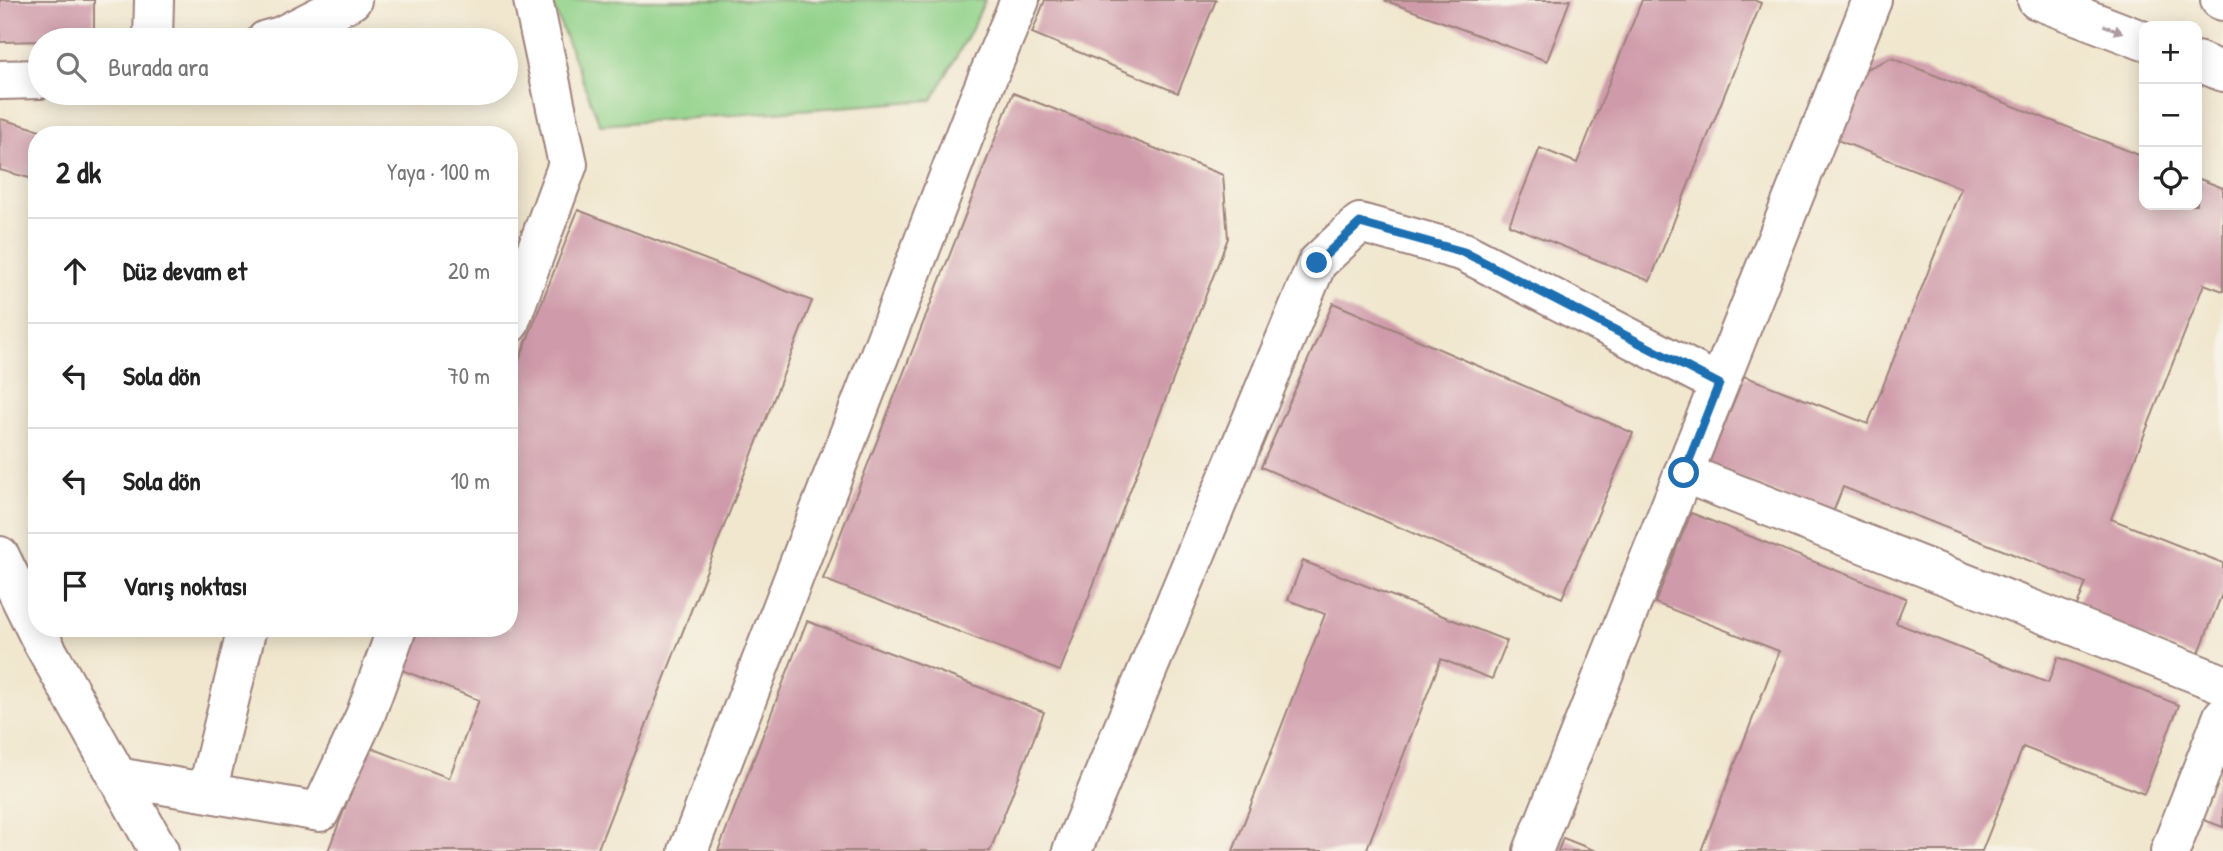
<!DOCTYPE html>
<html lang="tr">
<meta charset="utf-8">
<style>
body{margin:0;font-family:"Patrick Hand",sans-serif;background:#f6f6f6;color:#222}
.controls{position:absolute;right:21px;top:21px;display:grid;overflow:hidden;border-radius:14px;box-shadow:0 4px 18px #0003}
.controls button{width:63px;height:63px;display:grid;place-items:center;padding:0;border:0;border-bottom:2px solid #e0e0e0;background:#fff;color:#222;font:35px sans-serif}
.stop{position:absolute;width:21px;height:21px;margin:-16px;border:5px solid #1f6fb2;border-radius:50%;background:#fff}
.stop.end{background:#1f6fb2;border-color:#fff;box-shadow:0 2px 7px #0008}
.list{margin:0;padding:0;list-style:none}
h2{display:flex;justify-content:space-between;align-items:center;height:91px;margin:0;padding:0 28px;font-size:30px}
h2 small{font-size:23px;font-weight:400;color:#767676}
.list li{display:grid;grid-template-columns:46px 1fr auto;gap:21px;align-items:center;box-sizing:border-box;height:105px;padding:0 28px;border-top:2px solid #e0e0e0}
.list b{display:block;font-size:26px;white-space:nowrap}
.list em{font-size:23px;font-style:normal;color:#767676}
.icon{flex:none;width:38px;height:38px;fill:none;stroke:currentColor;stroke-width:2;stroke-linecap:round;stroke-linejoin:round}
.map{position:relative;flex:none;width:2223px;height:851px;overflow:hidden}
.search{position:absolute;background:#fff;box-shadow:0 4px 18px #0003;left:28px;top:28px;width:490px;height:77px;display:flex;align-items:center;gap:18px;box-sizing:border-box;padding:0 24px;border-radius:38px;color:#767676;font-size:26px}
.panel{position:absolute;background:#fff;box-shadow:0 4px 18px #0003;left:28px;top:126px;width:490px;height:511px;border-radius:28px}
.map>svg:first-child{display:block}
.green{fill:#91d28a;stroke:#6e785a;stroke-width:2}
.building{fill:#cf9baa}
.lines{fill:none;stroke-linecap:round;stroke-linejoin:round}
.minor-casing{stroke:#9e837d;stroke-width:42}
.minor{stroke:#fff;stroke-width:38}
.oneway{fill:#ae9aa0}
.route{stroke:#1f6fb2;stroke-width:9}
</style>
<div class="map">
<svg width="2223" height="851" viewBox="0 0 2223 851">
<rect width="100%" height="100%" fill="#f7f3e8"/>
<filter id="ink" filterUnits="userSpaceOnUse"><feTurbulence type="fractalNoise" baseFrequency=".0143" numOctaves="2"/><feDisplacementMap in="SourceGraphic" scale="14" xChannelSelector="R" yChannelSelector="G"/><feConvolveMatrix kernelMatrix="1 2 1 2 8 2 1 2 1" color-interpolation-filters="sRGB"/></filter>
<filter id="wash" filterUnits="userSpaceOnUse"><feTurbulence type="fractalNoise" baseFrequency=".00686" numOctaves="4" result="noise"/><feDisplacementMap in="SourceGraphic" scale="28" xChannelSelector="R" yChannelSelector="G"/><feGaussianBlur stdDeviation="1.57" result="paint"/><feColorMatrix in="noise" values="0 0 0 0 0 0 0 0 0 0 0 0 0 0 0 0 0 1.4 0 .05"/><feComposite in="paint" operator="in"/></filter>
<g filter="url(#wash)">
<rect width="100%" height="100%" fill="#f1e7cf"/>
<path class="green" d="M551,0H985L973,27L932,100L600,125Z"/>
<g id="blocks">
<g class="building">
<path d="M0,0H94V40L0,42Z"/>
<path d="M1045,0H1216L1178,93L1032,33Z"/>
<path d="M1384,0H1570L1547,61Z"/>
<path d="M1642,0H1754L1761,3L1650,281L1509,225L1540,148L1577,163Z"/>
<path d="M1891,58L2144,157V205H2197V178L2223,188V291L2204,284L2111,519L2223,563V591L2197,658L2075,610L2086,583L1843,487L1832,515L1708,466L1744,376L1868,424L1961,188L1837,140L1864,70Z"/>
<path d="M1013,93L1223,175L1228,238L1060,671L823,579Z"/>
<path d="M1,119L54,134L37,135V180L0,170Z"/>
<path d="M578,210L812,301L597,851H328L369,747L449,778L479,700L399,669L415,628H509V386Z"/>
<path d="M1333,303L1633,433L1562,598L1261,467Z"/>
<path d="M1691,513L1906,598L1896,623L2048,683L2058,657L2179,705L2144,794L2023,747L1982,851H1701L1779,651L1655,603Z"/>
<path d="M1303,561L1507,641L1492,679L1441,659L1366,851H1233L1325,614L1288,600Z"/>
<path d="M807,621L1044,712L990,851H718Z"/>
<path d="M2223,763V827L2201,819Z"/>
<path d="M1563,838L1596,851H1558Z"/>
</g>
</g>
</g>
<g filter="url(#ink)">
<use href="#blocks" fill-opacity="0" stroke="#9e837d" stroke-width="2"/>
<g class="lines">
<defs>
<g id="minor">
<path d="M2037,0L2144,41"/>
<path d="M2220,0L2223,1"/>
<path d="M153,40L154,0"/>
<path d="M266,40L281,36L352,0"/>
<path d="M2197,61L2223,72"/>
<path d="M0,80L40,79"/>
<path d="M509,324L568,164L533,0"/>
<path d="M1683,473L2223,684"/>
<path d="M0,556L39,636L159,851"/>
<path d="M117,777L320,812L365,716L397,628"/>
<path d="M207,792L247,628"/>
<path d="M688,851L977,103L1020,0"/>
<path d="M1072,851L1317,263L1360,223L1464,252L1719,384"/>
<path d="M1533,851L1872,0"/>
<path d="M2170,851L2223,716"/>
</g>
</defs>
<use href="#minor" class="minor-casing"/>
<use href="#minor" class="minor"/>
</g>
<defs><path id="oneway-solid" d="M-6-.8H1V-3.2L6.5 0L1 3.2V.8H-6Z" transform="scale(1.75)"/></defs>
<use class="oneway" href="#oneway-solid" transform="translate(2113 29) rotate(21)"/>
</g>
<g class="lines" filter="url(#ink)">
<path class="route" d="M1317,263L1360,223L1464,252L1719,384L1684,473"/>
</g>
</svg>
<div class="controls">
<button>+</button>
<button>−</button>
<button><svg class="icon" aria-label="locate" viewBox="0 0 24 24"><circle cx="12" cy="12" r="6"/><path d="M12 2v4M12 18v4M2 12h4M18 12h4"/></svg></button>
</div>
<div class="stop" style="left:1684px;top:473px"></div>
<div class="stop end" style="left:1317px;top:263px"></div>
<div class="search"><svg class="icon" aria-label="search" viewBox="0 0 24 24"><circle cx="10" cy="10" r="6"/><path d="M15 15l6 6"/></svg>Burada ara</div>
<section class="panel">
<h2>2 dk<small>Yaya · 100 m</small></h2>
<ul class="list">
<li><svg class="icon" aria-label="ahead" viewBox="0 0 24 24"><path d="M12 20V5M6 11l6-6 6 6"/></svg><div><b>Düz devam et</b></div><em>20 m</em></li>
<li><svg class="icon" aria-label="left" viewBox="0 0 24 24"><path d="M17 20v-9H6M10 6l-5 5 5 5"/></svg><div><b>Sola dön</b></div><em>70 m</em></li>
<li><svg class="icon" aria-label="left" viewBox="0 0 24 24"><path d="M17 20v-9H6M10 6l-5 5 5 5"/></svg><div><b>Sola dön</b></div><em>10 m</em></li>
<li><svg class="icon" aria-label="arrive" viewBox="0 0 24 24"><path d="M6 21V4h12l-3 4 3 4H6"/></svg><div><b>Varış noktası</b></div></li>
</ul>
</section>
</div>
